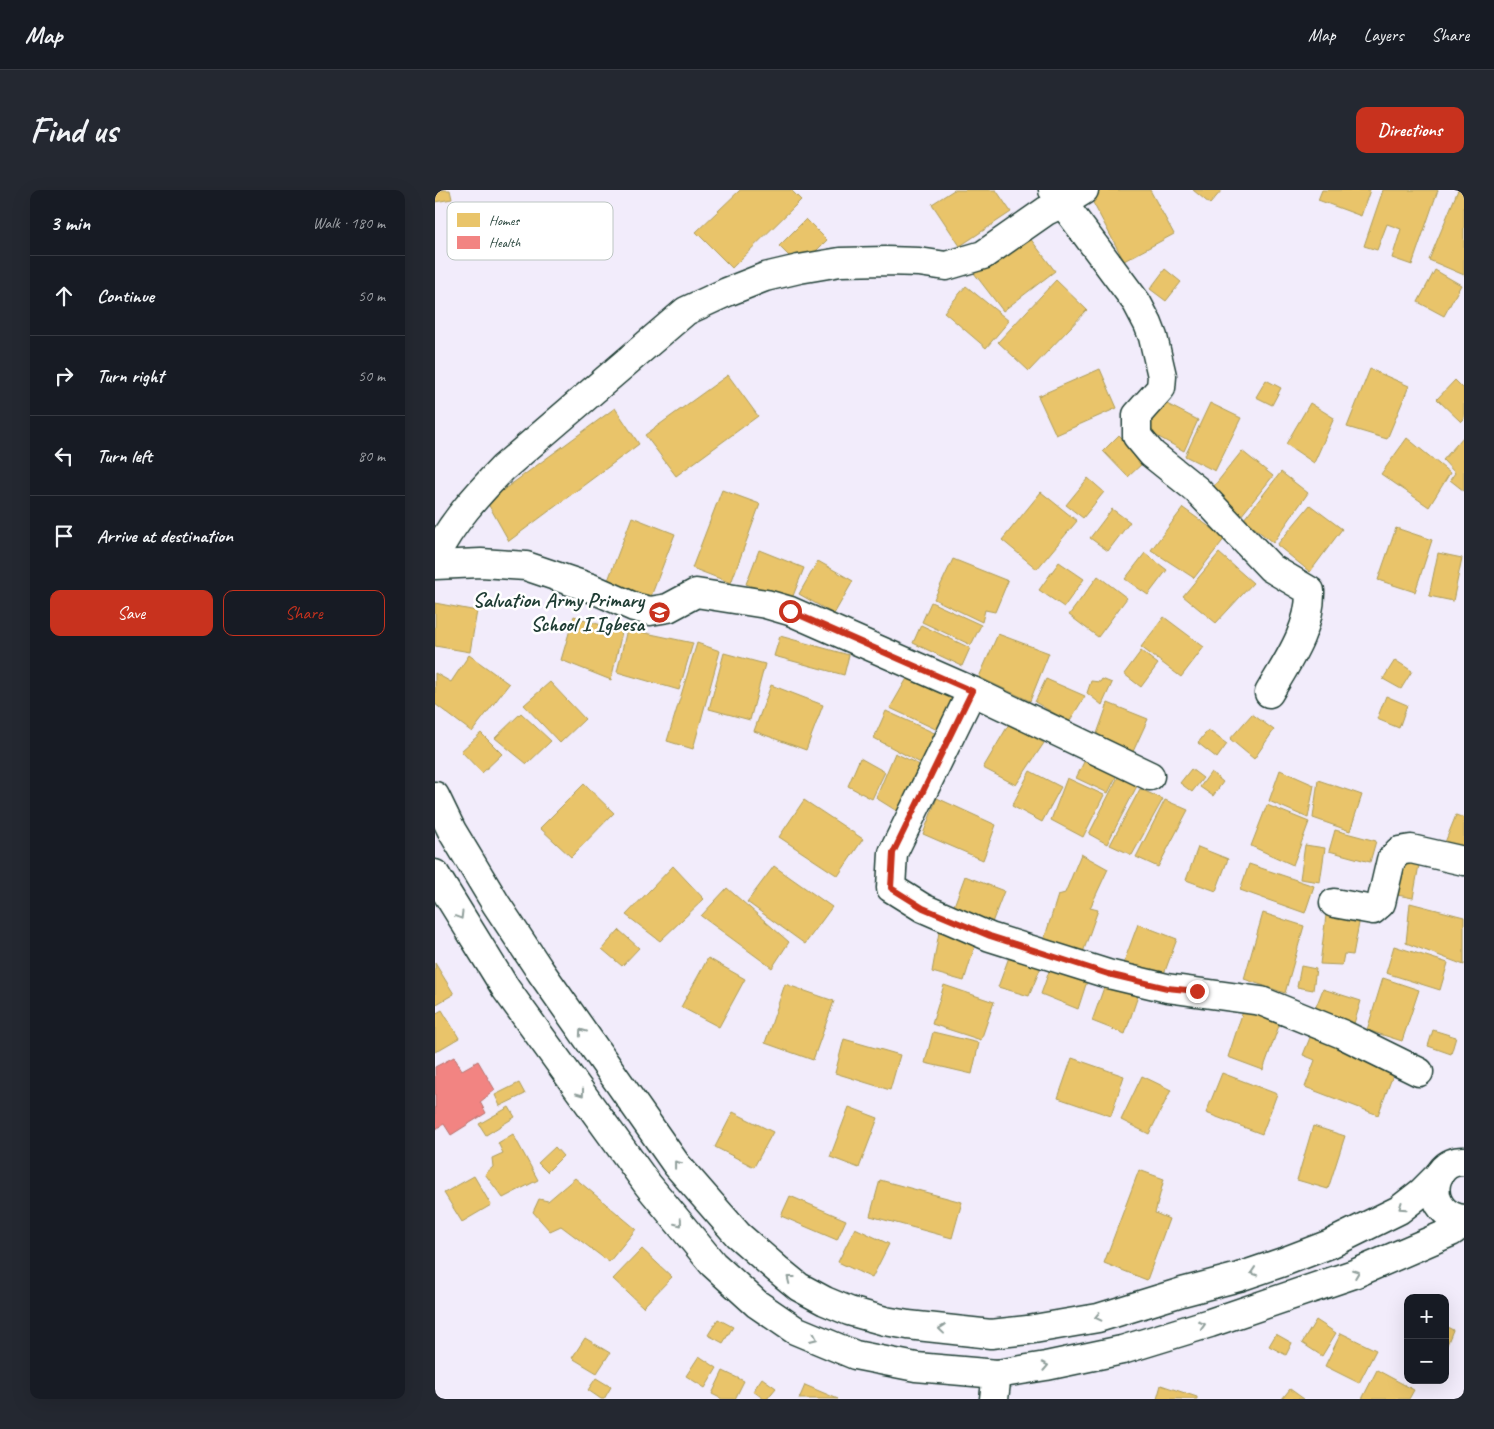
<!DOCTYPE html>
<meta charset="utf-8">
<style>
body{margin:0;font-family:Caveat,sans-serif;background:#242831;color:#f1f3f6}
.controls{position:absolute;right:15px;bottom:15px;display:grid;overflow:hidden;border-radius:10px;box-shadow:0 5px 20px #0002}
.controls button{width:45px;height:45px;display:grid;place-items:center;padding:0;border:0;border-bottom:1px solid #363941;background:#171b24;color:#f1f3f6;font:25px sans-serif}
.stop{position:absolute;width:15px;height:15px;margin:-11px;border:4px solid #c8321e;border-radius:50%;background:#fff}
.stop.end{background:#c8321e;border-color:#fff;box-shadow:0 1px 5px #0008}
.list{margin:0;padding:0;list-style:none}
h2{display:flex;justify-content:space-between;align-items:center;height:65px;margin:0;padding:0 20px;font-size:21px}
h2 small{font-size:16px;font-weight:400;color:#9ea1a6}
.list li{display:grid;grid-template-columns:32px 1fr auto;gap:15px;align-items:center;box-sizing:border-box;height:80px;padding:0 20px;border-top:1px solid #363941}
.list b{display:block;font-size:19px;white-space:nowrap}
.list em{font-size:16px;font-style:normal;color:#9ea1a6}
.actions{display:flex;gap:10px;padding:15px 20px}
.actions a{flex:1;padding:11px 0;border:1px solid #c8321e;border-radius:10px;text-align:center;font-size:18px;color:#c8321e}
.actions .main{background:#c8321e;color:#fff}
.icon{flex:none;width:28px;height:28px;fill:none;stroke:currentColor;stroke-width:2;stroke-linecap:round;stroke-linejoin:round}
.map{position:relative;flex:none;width:1029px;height:1209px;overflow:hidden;border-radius:10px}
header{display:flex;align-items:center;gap:30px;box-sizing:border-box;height:70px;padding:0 25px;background:#171b24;border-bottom:1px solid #363941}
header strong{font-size:24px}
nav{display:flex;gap:28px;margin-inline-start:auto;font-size:18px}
.intro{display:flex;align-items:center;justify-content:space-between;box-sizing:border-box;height:120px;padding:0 30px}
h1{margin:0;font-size:35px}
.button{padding:12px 22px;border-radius:10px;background:#c8321e;color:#fff;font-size:18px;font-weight:700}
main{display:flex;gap:30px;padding:0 30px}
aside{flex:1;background:#171b24;border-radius:10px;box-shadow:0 5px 20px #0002}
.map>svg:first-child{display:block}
.homes{fill:#e9c46a;stroke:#ac9c5a}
.health{fill:#f28482;stroke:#b36f6b}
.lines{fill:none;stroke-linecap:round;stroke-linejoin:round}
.minor-casing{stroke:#1f3d34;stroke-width:31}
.minor{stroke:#fff;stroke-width:28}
.oneway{stroke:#8f9e9a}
.route{stroke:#c8321e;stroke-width:6}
.labels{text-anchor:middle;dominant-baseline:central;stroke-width:5;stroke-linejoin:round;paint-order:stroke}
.poi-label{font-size:21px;font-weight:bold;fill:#1f3d34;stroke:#fff;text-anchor:end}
.key{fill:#fff;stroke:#bcc5c2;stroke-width:1}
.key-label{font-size:14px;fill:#1f3d34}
</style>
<header>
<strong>Map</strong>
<nav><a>Map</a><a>Layers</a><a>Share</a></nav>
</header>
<div class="intro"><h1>Find us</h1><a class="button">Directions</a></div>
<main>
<aside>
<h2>3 min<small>Walk · 180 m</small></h2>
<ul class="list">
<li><svg class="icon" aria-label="ahead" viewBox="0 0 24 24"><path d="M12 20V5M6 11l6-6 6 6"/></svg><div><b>Continue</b></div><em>50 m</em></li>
<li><svg class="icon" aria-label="right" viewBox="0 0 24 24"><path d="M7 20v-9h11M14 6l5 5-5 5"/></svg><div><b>Turn right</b></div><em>50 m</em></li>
<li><svg class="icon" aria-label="left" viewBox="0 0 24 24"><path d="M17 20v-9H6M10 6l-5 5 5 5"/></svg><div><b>Turn left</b></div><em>80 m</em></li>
<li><svg class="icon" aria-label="arrive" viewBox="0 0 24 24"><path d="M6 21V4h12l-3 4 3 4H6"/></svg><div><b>Arrive at destination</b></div></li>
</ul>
<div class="actions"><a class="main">Save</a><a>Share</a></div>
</aside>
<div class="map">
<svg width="1029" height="1209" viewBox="0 0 1029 1209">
<rect width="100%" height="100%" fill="#f2ecfb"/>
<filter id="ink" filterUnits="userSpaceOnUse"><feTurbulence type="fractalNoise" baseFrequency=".02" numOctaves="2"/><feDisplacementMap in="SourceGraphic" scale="10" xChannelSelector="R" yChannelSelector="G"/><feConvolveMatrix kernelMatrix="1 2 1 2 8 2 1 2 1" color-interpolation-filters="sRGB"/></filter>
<g filter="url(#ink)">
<g class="homes">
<path d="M0,0H15L17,9L0,12Z"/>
<path d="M305,0H356L366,10L297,78L261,42Z"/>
<path d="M519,0H561L576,22L525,56L497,14Z"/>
<path d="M664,0H715L739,44L689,71L654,5Z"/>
<path d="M758,0H787L775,14Z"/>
<path d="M887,0H935L926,26L883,10Z"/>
<path d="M948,0H1003L977,75L957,68L966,39L952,34L942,60L929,56Z"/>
<path d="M1023,0H1029V85L994,70Z"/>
<path d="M371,29L392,50L365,77L344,56Z"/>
<path d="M591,43L620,81L568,121L539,83Z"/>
<path d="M730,79L746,92L731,111L715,99Z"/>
<path d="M1000,80L1026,95L1009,126L983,112Z"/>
<path d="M621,90L652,120L594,181L563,152Z"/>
<path d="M531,96L574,131L551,158L509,122Z"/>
<path d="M665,179L682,218L621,245L603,206Z"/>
<path d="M935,179L974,196L952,249L912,237Z"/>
<path d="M293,185L323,226L241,286L210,245Z"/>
<path d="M831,190L846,198L837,215L821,207Z"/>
<path d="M1020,190L1029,199V229L1026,232L1002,209Z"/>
<path d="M728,212L763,230L749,261L711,240Z"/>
<path d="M775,213L806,228L780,281L750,266Z"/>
<path d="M875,213L899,228L879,273L851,254Z"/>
<path d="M180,218L204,254L74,351L52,312Z"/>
<path d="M684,245L710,271L693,287L668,261Z"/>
<path d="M1029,246V301L1015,290L1020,283L1008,270Z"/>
<path d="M972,248L1015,283L994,317L946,284Z"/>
<path d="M807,261L838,286L806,326L775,301Z"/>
<path d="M846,282L873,303L838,353L809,329Z"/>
<path d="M653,288L669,302L648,328L631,315Z"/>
<path d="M287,300L325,314L296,393L257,378Z"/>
<path d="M606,302L642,331L602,379L567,350Z"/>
<path d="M875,315L907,339L875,382L842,355Z"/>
<path d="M748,318L790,348L759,388L716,360Z"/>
<path d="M677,319L695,332L673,361L655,348Z"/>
<path d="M197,327L240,344L215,409L172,393Z"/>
<path d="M961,338L997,350L980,402L943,390Z"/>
<path d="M324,360L369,378L356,411L311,394Z"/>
<path d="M710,363L732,380L713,405L690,389Z"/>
<path d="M784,363L818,393L781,433L748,406Z"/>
<path d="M1003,363L1027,368L1018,411L994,406Z"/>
<path d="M518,369L573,391L560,422L550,420L547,432L499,409Z"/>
<path d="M383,371L418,391L399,424L364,404Z"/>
<path d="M624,372L649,389L629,417L604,400Z"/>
<path d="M663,386L692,408L663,447L634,425Z"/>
<path d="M496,412L546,435L536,455L487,432Z"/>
<path d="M0,413L42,421L35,462L0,456Z"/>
<path d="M139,426L187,442L176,490L126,470Z"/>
<path d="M729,427L769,457L746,487L706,457Z"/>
<path d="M486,435L535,458L527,476L478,453Z"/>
<path d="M192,439L258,453L244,500L182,482Z"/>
<path d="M563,444L614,463L595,511L544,487Z"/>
<path d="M345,446L414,465L409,485L339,466Z"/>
<path d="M262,453L285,461L258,559L232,551Z"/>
<path d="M706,461L723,474L706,497L689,484Z"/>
<path d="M289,463L330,474L315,530L274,519Z"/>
<path d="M34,465L74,494L37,542L0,514V483L16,492Z"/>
<path d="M960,470L977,481L966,499L948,489Z"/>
<path d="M474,485L523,509L507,542L455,518Z"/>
<path d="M611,489L650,506L634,532L600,512Z"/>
<path d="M667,489L677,493L667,515L652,503L656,491L665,492Z"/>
<path d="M115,492L150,529L125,553L89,515Z"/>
<path d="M336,495L388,515L371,560L319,541Z"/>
<path d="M951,506L972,515L964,538L942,529Z"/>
<path d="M673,513L713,529L696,566L659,552Z"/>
<path d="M451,521L506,546L493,577L439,548Z"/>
<path d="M86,523L116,551L92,574L60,548Z"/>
<path d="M817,524L839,540L819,569L795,549Z"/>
<path d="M574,534L609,553L581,595L548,578Z"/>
<path d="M773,540L792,554L782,568L763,553Z"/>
<path d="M46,543L67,564L47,583L26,561Z"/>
<path d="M460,563L491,578L465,623L441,608Z"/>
<path d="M652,566L684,581L673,603L641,588Z"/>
<path d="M425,568L450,582L437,609L413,596Z"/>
<path d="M756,579L768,588L757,602L745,593Z"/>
<path d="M845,580L879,595L873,628L834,611Z"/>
<path d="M595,581L626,597L607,632L577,616Z"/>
<path d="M776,582L788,592L778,606L765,597Z"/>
<path d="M683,587L702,596L672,654L654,644Z"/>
<path d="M632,588L669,605L648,647L616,630Z"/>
<path d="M883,590L927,605L915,641L878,628Z"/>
<path d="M149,594L179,623L136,667L105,638Z"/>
<path d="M705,599L728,609L697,665L675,655Z"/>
<path d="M502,608L561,635L548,670L488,644Z"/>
<path d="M369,610L428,649L403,686L344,647Z"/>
<path d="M730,610L753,620L723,677L701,667Z"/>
<path d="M832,615L874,632L858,675L816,656Z"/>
<path d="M1021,625L1029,628V666L1007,660Z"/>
<path d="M900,640L941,651L935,672L894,661Z"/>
<path d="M870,655L890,658L885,692L865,689Z"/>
<path d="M763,657L793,669L781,701L751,690Z"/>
<path d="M646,664L673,679L655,718L663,720L646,768L608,753L623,705L630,703Z"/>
<path d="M963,671L984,675L978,708L957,704Z"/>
<path d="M814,674L879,696L870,723L805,700Z"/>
<path d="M238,676L269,709L225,751L191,725Z"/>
<path d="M339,676L397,717L370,754L312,712Z"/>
<path d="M530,686L569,701L555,738L516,724Z"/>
<path d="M292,698L354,752L337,778L266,726Z"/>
<path d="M975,713L1029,727V775L971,753Z"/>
<path d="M828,723L869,736L850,803L809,789Z"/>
<path d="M891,725L925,728L918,765L909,764L907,775L885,774Z"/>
<path d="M703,734L742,749L726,792L687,777Z"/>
<path d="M184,740L204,758L187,776L167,759Z"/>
<path d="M504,742L542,749L529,791L497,782Z"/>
<path d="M959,756L1013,773L1005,800L951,783Z"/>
<path d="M577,759L608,772L594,806L563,797Z"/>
<path d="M273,768L310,789L284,837L246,817Z"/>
<path d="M0,773L19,804L0,815Z"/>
<path d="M617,773L654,785L643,819L606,804Z"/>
<path d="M866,776L881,779L878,800L862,797Z"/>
<path d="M948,788L984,800L967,851L932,840Z"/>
<path d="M672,789L705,800L690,844L657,831Z"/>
<path d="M350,794L399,811L378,870L330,853Z"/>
<path d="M509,795L559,812L546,850L497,834Z"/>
<path d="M888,799L926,811L916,843L877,827Z"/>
<path d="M810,815L846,830L828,880L793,867Z"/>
<path d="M7,820L24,848L0,862V824Z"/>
<path d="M998,840L1021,847L1016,864L993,856Z"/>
<path d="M498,842L544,853L537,884L490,873Z"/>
<path d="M876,845L961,877L943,925L870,897L880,870L868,865Z"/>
<path d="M409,849L465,865L455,900L400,883Z"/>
<path d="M637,868L689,886L676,926L623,908Z"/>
<path d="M787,883L842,904L827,944L771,923Z"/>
<path d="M707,886L736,900L714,944L686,930Z"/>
<path d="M84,893L90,904L65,916L60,905Z"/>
<path d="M74,917L80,927L51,945L44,934Z"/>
<path d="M414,917L443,928L424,978L395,967Z"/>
<path d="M298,922L338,942L319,977L280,957Z"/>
<path d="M878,936L910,946L893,999L862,990Z"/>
<path d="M78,944L103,990L68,1008L50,984L58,977L57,968L68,963L63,953Z"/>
<path d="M120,957L128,966L112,982L103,973Z"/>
<path d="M704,980L729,989L720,1023L734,1029L712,1090L669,1073Z"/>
<path d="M39,986L56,1015L27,1032L9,1003Z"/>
<path d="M140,988L201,1039L174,1072L126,1036L115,1041L98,1022L104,1009L113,1011Z"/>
<path d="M445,990L527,1012L517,1048L435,1026Z"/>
<path d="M355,1006L411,1030L402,1050L346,1026Z"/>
<path d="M420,1038L454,1054L437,1088L403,1072Z"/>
<path d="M207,1059L237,1087L208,1117L178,1089Z"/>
<path d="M283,1129L298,1137L288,1153L273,1145Z"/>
<path d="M881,1130L901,1143L887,1166L867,1153Z"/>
<path d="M1010,1136L1018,1140L1010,1160Z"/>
<path d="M906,1143L941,1160L924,1193L890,1176Z"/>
<path d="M841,1144L857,1153L851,1165L834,1156Z"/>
<path d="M150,1148L175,1163L162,1183L137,1168Z"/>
<path d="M264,1166L282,1178L270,1198L251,1186Z"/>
<path d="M942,1180L979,1200L974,1209H927Z"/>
<path d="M288,1181L309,1191L300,1209H287L277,1204Z"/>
<path d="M161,1188L176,1197L169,1209H166L153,1200Z"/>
<path d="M327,1188L341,1198L332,1209H329L318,1201Z"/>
<path d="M370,1195L403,1209H364Z"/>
<path d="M726,1195L762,1207V1209H722Z"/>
<path d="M855,1199L869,1209H847Z"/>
</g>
<path class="health" d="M19,867L27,880L43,871L60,900L45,912L51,923L16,945L9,934L0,939V877Z"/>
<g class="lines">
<defs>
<g id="minor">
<path d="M618,0L702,113L713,134L718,147L727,186L726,198L702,225V246L717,264L762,300L836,378L875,401C876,439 852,472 834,503"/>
<path d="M0,366C17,332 42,305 68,278L251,121L292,102L330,87L364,79L405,72L451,71L484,72L511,76L548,65L611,21L628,13L649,0"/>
<path d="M0,375L46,373L91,376L156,398L199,417L215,421L233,418L261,403L331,414L355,421L537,501L715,586"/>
<path d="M537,501L458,663L456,698L488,718L555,747L673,784L732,798L826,811L907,844L984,882"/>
<path d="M0,606L17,641L61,714L106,782L241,974L303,1045L342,1079L364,1097L390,1111L414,1121L450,1131L473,1135L556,1144L593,1140L663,1128L747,1102L804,1087L848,1072L895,1054L964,1020L987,1002L1004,985"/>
<path d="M0,684L71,799L213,995L278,1074L322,1114L360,1140L420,1165L481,1177L562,1184L611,1176L687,1160L775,1133L919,1084L1016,1042L1029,1033"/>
<path d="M899,713L938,720L946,713L956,670L964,661L976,659L1029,671"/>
<path d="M1029,971C993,970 989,1025 1029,1029"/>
<path d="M559,1209L562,1184"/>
</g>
</defs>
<use href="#minor" class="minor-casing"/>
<use href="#minor" class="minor"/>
</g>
<defs><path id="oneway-chevron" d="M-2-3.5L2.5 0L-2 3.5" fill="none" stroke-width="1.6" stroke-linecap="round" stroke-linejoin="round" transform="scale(1.25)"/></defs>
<g class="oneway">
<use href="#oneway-chevron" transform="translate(25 726) rotate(59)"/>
<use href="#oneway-chevron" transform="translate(147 842) rotate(-125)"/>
<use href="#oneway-chevron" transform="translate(146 903) rotate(54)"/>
<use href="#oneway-chevron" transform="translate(242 974) rotate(-128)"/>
<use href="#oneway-chevron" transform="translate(967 1017) rotate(145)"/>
<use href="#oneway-chevron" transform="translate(244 1033) rotate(51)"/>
<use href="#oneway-chevron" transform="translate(819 1082) rotate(162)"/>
<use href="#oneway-chevron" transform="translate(921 1083) rotate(-21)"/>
<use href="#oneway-chevron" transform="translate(355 1089) rotate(-142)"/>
<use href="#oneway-chevron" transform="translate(663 1127) rotate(167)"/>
<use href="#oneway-chevron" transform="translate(767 1135) rotate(-17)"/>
<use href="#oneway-chevron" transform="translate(507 1139) rotate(-174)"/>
<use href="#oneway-chevron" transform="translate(379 1148) rotate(24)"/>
<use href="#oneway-chevron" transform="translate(610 1176) rotate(-11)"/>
</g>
</g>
<g class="lines" filter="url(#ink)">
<path class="route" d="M355,421L537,501L458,663L456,698L488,718L555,746L673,784L732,798L762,801"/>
</g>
<defs>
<symbol id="school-disc" viewBox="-11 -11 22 22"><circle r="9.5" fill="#c8321e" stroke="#fff"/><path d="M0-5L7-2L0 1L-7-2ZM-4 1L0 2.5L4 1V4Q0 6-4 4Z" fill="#fff"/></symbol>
</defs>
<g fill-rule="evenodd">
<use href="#school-disc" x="212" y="410" width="25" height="25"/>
</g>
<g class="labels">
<g class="poi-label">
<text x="209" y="410">Salvation Army Primary<tspan x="209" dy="24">School I Igbesa</tspan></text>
</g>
</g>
<rect x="12" y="12" width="166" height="58" rx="8" class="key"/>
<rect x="22" y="23" width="23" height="14" fill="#e9c46a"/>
<rect x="22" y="46" width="23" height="13" fill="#f28482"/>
<g class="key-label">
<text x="54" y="35">Homes</text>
<text x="54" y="57">Health</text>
</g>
</svg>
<div class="controls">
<button>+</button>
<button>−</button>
</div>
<div class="stop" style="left:355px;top:421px"></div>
<div class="stop end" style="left:762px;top:801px"></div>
</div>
</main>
